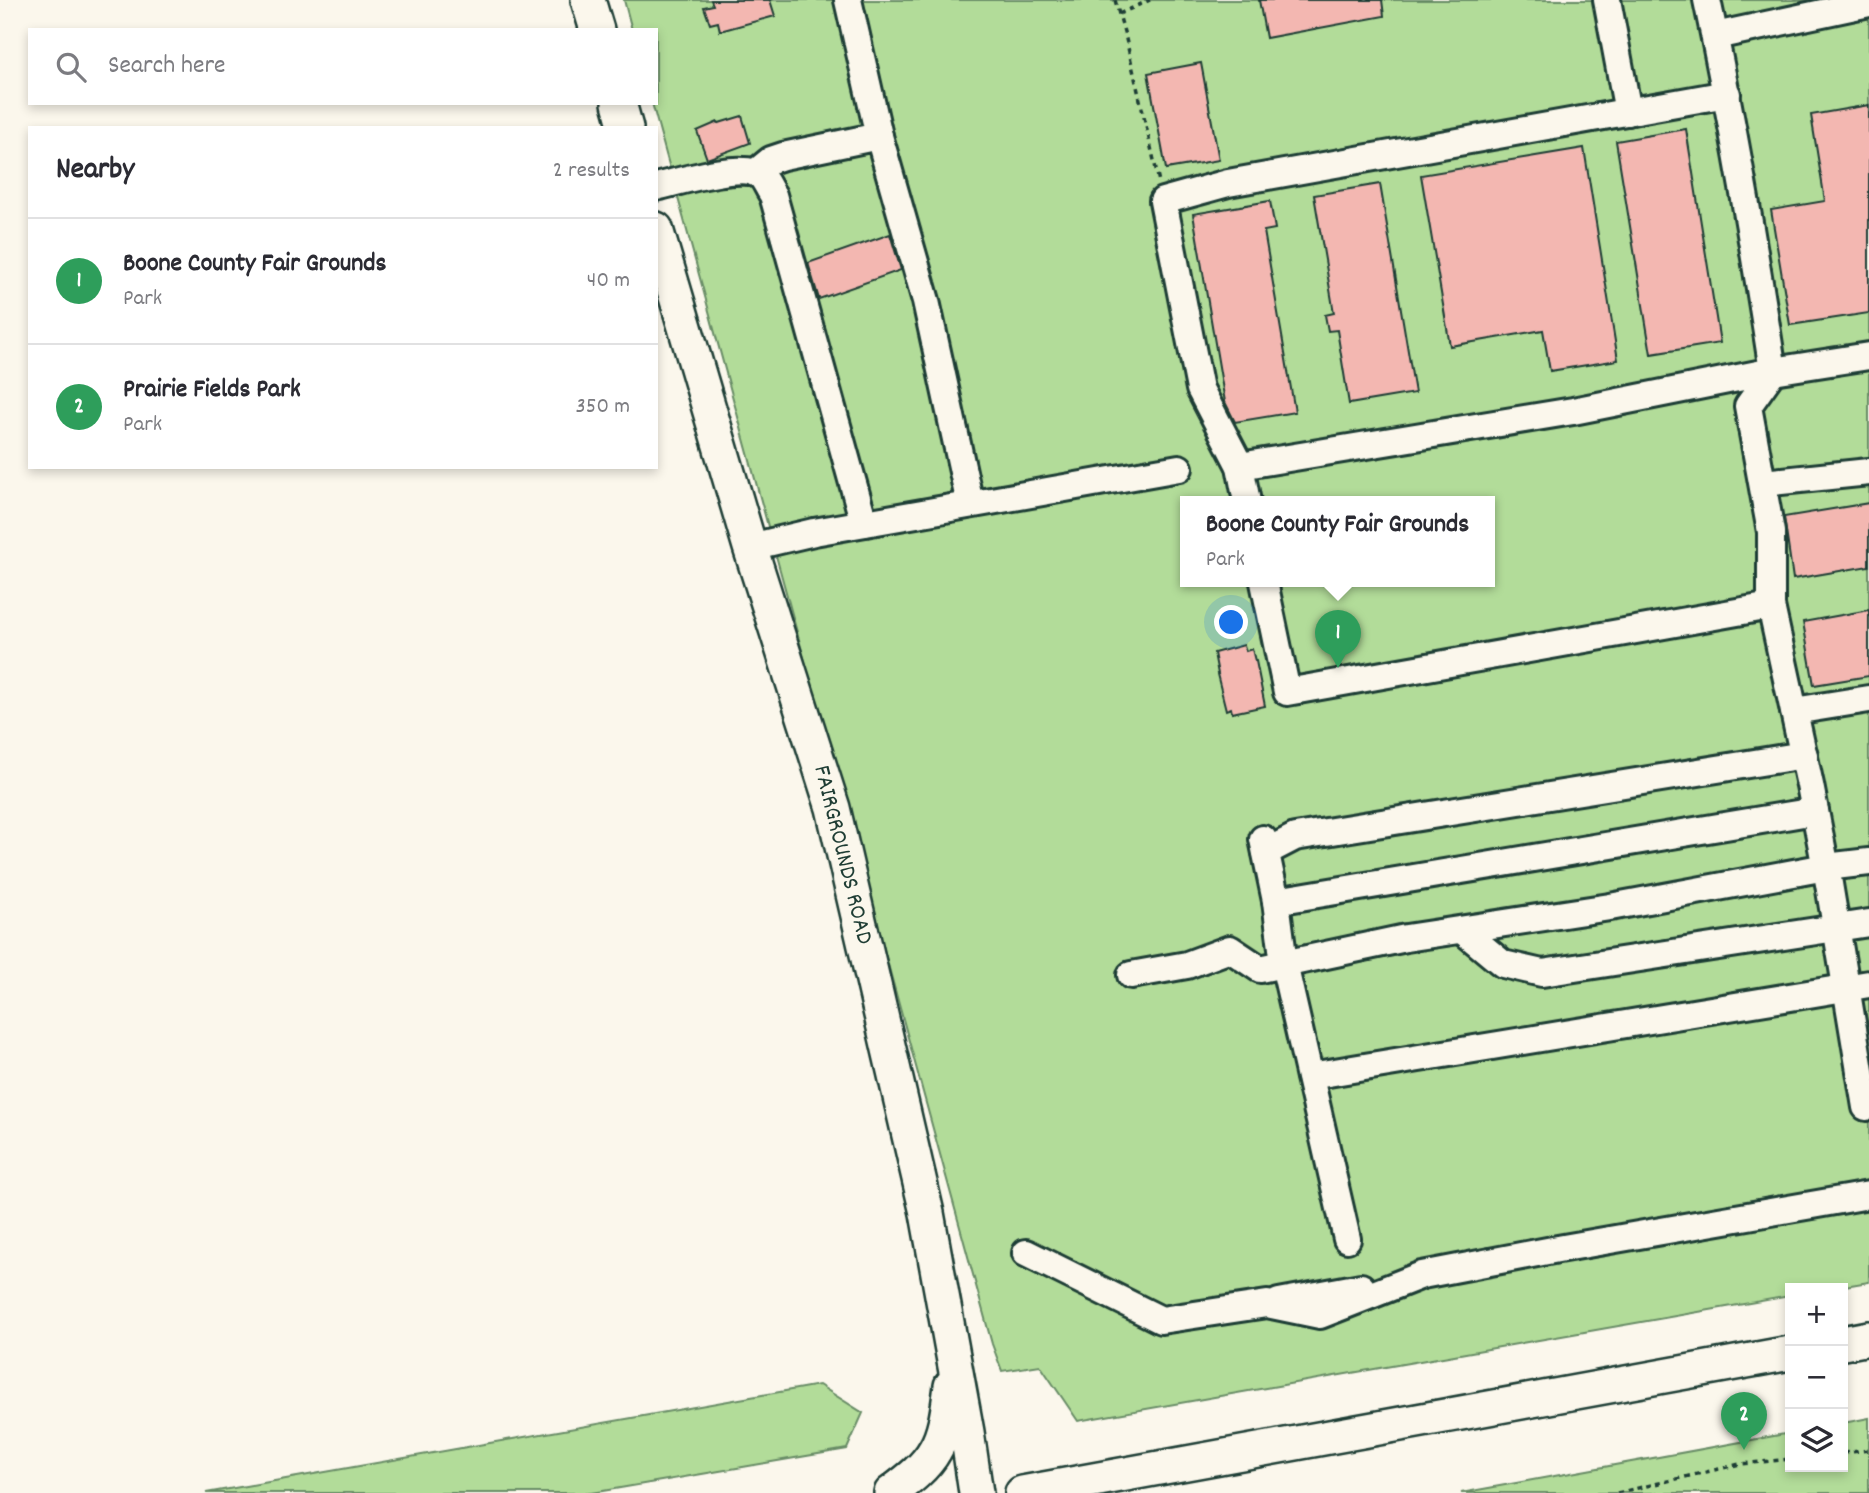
<!DOCTYPE html>
<meta charset="utf-8">
<style>
body{margin:0;font-family:Dekko,sans-serif;background:#f2f2f3;color:#2b2b33}
.controls{position:absolute;right:21px;bottom:21px;display:grid;overflow:hidden;border-radius:0px;box-shadow:0 4px 10px #0003}
.controls button{width:63px;height:63px;display:grid;place-items:center;padding:0;border:0;border-bottom:2px solid #e1e1e2;background:#fff;color:#2b2b33;font:35px sans-serif}
.you{position:absolute;left:1232px;top:623px;width:24px;height:24px;margin:-18px;border:5px solid #fff;border-radius:50%;background:#1a73e8;box-shadow:0 0 0 10px #1a73e833}
.badge{display:grid;place-items:center;width:46px;height:46px;border-radius:50%;background:#1a73e8;color:#fff;font-size:23px;font-weight:700}
.pin{position:absolute;translate:-50% -58px;filter:drop-shadow(0 2px 4px #0008)}
.pin::after{content:'';position:absolute;top:37px;width:24px;height:21px;background:inherit;clip-path:polygon(0 0,100% 0,50% 100%)}
.popup{position:absolute;left:1180px;top:496px;width:315px;height:91px;box-sizing:border-box;display:grid;place-content:center;border-radius:0px;background:#fff;filter:drop-shadow(0 2px 5px #0005);font-size:23px;white-space:nowrap;color:#7c7c81}
.popup b{font-size:26px;color:#2b2b33}
.popup::after{content:'';position:absolute;left:50%;top:100%;margin-left:-14px;border:14px solid transparent;border-top-color:#fff}
.list{margin:0;padding:0;list-style:none}
h2{display:flex;justify-content:space-between;align-items:center;height:91px;margin:0;padding:0 28px;font-size:30px}
h2 small{font-size:23px;font-weight:400;color:#7c7c81}
.list li{display:grid;grid-template-columns:46px 1fr auto;gap:21px;align-items:center;box-sizing:border-box;height:126px;padding:0 28px;border-top:2px solid #e1e1e2}
.list b{display:block;font-size:26px;white-space:nowrap}
.list p{margin:0;font-size:23px;white-space:nowrap;color:#7c7c81}
.list em{font-size:23px;font-style:normal;color:#7c7c81}
.icon{flex:none;width:38px;height:38px;fill:none;stroke:currentColor;stroke-width:2;stroke-linecap:round;stroke-linejoin:round}
.map{position:relative;flex:none;width:1869px;height:1493px;overflow:hidden}
.search{position:absolute;background:#fff;box-shadow:0 4px 10px #0003;left:28px;top:28px;width:630px;height:77px;display:flex;align-items:center;gap:18px;box-sizing:border-box;padding:0 24px;border-radius:0px;color:#7c7c81;font-size:26px}
.panel{position:absolute;background:#fff;box-shadow:0 4px 10px #0003;left:28px;top:126px;width:630px;height:343px;border-radius:0px}
.map>svg:first-child{display:block}
.green{fill:#b2dc99;stroke:#688c66;stroke-width:2;fill-rule:evenodd}
.building{fill:#f3b7b1;stroke:#1f3d34;stroke-width:2}
.lines{fill:none;stroke-linecap:round;stroke-linejoin:round}
.minor-casing{stroke:#1f3d34;stroke-width:32}
.major-casing{stroke:#1f3d34;stroke-width:38}
.path{stroke:#1f3d34;stroke-width:3.5;stroke-dasharray:5 5;stroke-linecap:butt}
.minor{stroke:#fbf7ec;stroke-width:26}
.major{stroke:#fbf7ec;stroke-width:33}
.labels{text-anchor:middle;dominant-baseline:central;stroke-width:5;stroke-linejoin:round;paint-order:stroke}
.street-label{font-size:24px;fill:#1f3d34;stroke:#fbf7ec}
</style>
<div class="map">
<svg width="1869" height="1493" viewBox="0 0 1869 1493">
<rect width="100%" height="100%" fill="#fbf7ec"/>
<filter id="ink" filterUnits="userSpaceOnUse"><feTurbulence type="fractalNoise" baseFrequency=".0143" numOctaves="2"/><feDisplacementMap in="SourceGraphic" scale="14" xChannelSelector="R" yChannelSelector="G"/><feConvolveMatrix kernelMatrix="1 2 1 2 8 2 1 2 1" color-interpolation-filters="sRGB"/></filter>
<g filter="url(#ink)">
<g class="green">
<path d="M624,0H1869V1282L1833,1288H1790V1296L1078,1421L1040,1365L1002,1371L992,1344L652,103H656V30H632ZM1186,502H1490V582H1186Z"/>
<path d="M819,1385L863,1413L847,1449L591,1493H206Z"/>
<path d="M1869,1418V1493H1461L1790,1433V1467H1843V1423Z"/>
</g>
<g class="building">
<path d="M711,0H770L775,16L720,31L718,22L710,24L704,7L713,5Z"/>
<path d="M1259,0H1382L1384,16L1266,38Z"/>
<path d="M1201,63L1219,160L1166,169L1148,73Z"/>
<path d="M1869,105V313L1790,325L1771,210L1825,201L1811,115Z"/>
<path d="M742,116L750,143L707,159L697,131L718,122L719,123Z"/>
<path d="M1686,129L1720,343L1651,354L1616,141Z"/>
<path d="M1584,148L1618,360L1550,371L1543,330L1450,346L1421,175Z"/>
<path d="M1380,184L1415,393L1349,404L1337,330L1328,331L1325,315L1334,313L1314,195Z"/>
<path d="M1270,201L1275,229L1264,231L1295,412L1235,422L1225,402L1193,214Z"/>
<path d="M890,234L901,270L819,299L808,263Z"/>
<path d="M1869,503V566L1793,579L1784,517Z"/>
<path d="M1869,610V676L1814,685L1803,622Z"/>
<path d="M1244,645L1246,651L1252,649L1255,661H1256L1265,706L1232,713L1231,708L1226,710L1217,674H1218L1214,653Z"/>
</g>
<g class="lines">
<defs>
<g id="minor">
<path d="M848,0L879,136"/>
<path d="M1607,0L1628,112"/>
<path d="M1707,0C1733,123 1754,247 1773,371L1748,406L1771,532V606L1810,785L1829,884L1866,1107"/>
<path d="M1715,36L1869,3"/>
<path d="M755,173L771,160L783,156L879,136L926,301L970,504"/>
<path d="M656,187C677,182 745,161 761,176C766,181 769,190 773,195L864,523"/>
<path d="M1240,466L1573,411L1773,371L1869,356"/>
<path d="M1763,483L1869,472"/>
<path d="M1247,502L1240,466L1200,389L1163,201L1228,183L1727,94"/>
<path d="M750,547L814,532L1179,468"/>
<path d="M1264,582L1287,692L1771,606"/>
<path d="M1794,711L1869,699"/>
<path d="M1263,839L1276,901L1284,964L1347,1239"/>
<path d="M1266,852L1295,837L1804,755"/>
<path d="M1276,901L1815,811"/>
<path d="M1462,930L1503,964L1542,973L1869,923"/>
<path d="M1131,975L1187,965L1230,949L1260,969L1406,938L1610,907L1826,867L1869,862"/>
<path d="M1310,1076L1869,984"/>
<path d="M1026,1253L1161,1320L1267,1304L1320,1315L1422,1275L1558,1249L1869,1195"/>
<path d="M1279,1302L1361,1287"/>
</g>
<g id="major">
<path d="M588,0L597,30"/>
<path d="M619,103L626,128"/>
<path d="M656,229L750,547L833,808L927,1213L967,1432L976,1493"/>
<path d="M1843,1343L1869,1338"/>
<path d="M891,1493C907,1481 925,1468 935,1450C946,1432 948,1407 951,1386"/>
<path d="M1022,1493L1790,1353"/>
</g>
</defs>
<use href="#minor" class="minor-casing"/>
<use href="#major" class="major-casing"/>
<g class="path">
<path d="M1115,0L1126,39L1159,182"/>
<path d="M1119,14L1150,0"/>
<path d="M1843,1453L1869,1450"/>
<path d="M1617,1493L1740,1464L1790,1459"/>
</g>
<use href="#minor" class="minor"/>
<use href="#major" class="major"/>
</g>
</g>
<g class="labels">
<g class="street-label">
<text transform="translate(842 855) rotate(76)">FAIRGROUNDS ROAD</text>
</g>
</g>
</svg>
<div class="controls">
<button>+</button>
<button>−</button>
<button><svg class="icon" aria-label="layers" viewBox="0 0 24 24"><path d="M12 4l9 5-9 5-9-5zM3 14l9 5 9-5"/></svg></button>
</div>
<div class="you"></div>
<div class="pin badge" style="left:1338px;top:668px;background:#2e9e5b">1</div>
<div class="popup"><b>Boone County Fair Grounds</b>Park</div>
<div class="pin badge" style="left:1744px;top:1450px;background:#2e9e5b">2</div>
<div class="search"><svg class="icon" aria-label="search" viewBox="0 0 24 24"><circle cx="10" cy="10" r="6"/><path d="M15 15l6 6"/></svg>Search here</div>
<section class="panel">
<h2>Nearby<small>2 results</small></h2>
<ul class="list">
<li><span class="badge" style="background:#2e9e5b">1</span><div><b>Boone County Fair Grounds</b><p>Park</p></div><em>40 m</em></li>
<li><span class="badge" style="background:#2e9e5b">2</span><div><b>Prairie Fields Park</b><p>Park</p></div><em>350 m</em></li>
</ul>
</section>
</div>
